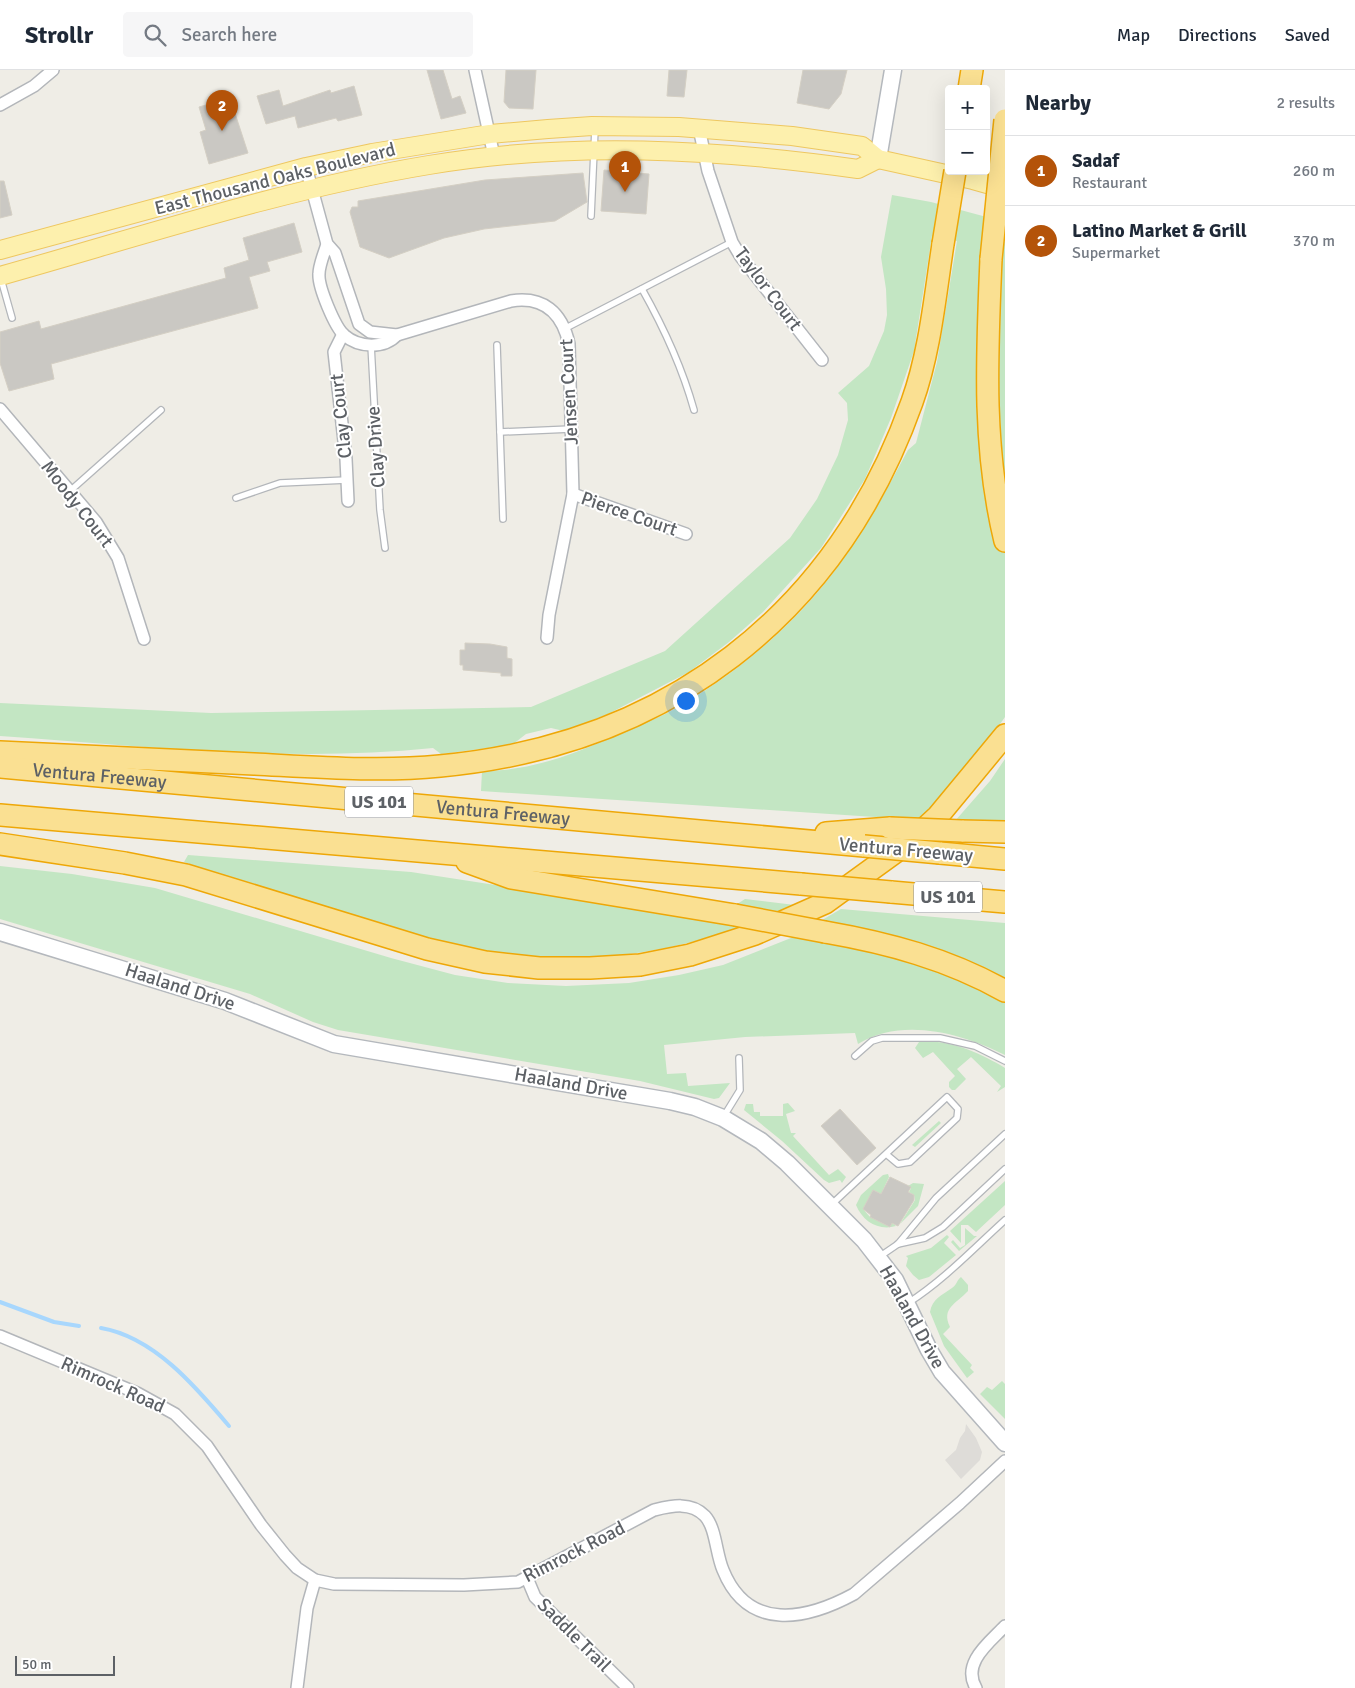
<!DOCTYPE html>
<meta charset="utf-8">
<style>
body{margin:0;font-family:Signika,sans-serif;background:#f6f6f7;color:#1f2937}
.controls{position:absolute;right:15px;top:15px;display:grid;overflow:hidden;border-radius:5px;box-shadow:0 5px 20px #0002}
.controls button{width:45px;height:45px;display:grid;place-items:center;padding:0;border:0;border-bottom:1px solid #e0e1e3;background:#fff;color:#1f2937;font:25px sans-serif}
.scale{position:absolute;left:15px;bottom:12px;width:100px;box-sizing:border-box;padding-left:5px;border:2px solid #5d6166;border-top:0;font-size:14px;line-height:18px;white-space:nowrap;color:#5d6166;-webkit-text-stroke:4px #fff;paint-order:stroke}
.you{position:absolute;left:685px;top:630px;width:18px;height:18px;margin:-12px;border:4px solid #fff;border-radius:50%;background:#1a73e8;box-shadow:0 0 0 8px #1a73e833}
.badge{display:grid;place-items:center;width:32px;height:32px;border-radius:50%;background:#b45309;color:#fff;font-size:16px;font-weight:700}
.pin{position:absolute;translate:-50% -41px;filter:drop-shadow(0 1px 2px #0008)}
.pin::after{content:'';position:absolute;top:26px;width:18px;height:15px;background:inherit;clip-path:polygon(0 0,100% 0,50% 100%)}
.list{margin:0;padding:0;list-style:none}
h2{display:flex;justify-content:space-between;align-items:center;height:65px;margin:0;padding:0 20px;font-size:21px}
h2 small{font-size:16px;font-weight:400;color:#747a83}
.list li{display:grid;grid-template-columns:32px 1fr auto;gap:15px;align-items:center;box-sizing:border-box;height:70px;padding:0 20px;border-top:1px solid #e0e1e3}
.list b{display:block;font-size:19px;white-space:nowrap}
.list p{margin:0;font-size:16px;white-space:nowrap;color:#747a83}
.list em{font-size:16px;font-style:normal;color:#747a83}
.icon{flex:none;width:28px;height:28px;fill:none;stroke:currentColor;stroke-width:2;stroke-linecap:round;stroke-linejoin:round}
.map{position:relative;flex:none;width:1005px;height:1618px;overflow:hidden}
header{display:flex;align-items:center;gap:30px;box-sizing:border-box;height:70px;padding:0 25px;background:#fff;border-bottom:1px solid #e0e1e3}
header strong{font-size:24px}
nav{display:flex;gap:28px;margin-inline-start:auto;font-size:18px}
.search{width:350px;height:45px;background:#f6f6f7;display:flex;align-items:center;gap:12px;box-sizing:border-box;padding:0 18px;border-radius:5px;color:#747a83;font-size:19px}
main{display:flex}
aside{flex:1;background:#fff}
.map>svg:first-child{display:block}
.industrial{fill:#dedcd8}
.green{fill:#c3e6c3}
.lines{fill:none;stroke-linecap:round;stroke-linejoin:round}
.stream{stroke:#a8d7fd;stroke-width:4}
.building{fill:#cac8c3;stroke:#d4cfc4}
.lane-casing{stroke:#b3b6ba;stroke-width:8}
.street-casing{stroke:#b3b6ba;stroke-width:14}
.secondary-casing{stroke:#b4b8bd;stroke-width:19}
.primary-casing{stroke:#eec760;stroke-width:20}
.highway-casing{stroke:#eea707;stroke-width:24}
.lane{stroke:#fff;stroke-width:5.5}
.street{stroke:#fff;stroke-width:11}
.secondary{stroke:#fff;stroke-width:16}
.primary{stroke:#fdf0ad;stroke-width:18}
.highway{stroke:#fae092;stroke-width:21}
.highway-bridge-casing{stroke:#eea707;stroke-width:24;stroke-linecap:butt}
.highway-bridge{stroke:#fae092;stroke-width:21}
.labels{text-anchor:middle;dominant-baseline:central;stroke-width:4;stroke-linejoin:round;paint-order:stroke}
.shield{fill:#fff;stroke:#8e9094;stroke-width:1}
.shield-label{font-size:18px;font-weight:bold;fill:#5d6166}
.street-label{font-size:19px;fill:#5d6166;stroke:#fff}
</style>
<header>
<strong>Strollr</strong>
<div class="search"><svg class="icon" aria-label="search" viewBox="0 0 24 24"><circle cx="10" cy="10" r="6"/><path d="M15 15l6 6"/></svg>Search here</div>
<nav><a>Map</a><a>Directions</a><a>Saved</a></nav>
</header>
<main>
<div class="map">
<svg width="1005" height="1618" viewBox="0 0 1005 1618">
<rect width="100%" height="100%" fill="#efede6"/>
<path class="industrial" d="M966,1354L976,1368L982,1382L980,1390L961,1409L945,1390L956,1380L960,1368L965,1361Z"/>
<g class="green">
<path d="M892,125L931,132L1005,152V647L959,712L920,750L481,721L482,701C531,701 575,684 619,664C636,656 654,650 671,641C733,607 794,556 836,499C864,462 886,421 908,380L916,373L937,292L957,171L932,166L914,281L891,348L865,409L821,478L763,542L729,572L689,602L608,644L564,661L551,658L526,664L512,675L441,684L433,678C289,693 144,676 0,666V633L211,643L531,637L665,581L790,468L817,429L838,385L848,350L847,333L838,323L869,296L884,261L887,245L886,219L881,187Z"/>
<path d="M1005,689V752L955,751L990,711Z"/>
<path d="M188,785L411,802L573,827L731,838L745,829L795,835C702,878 599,899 497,883C445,875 396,858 347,843C292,827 238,812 184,792Z"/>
<path d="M0,796L72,804L155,818L391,888L455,905L508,913L566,916L629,913L679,905L723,895L796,866L874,880L929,896L1005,930V985C961,963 902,947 858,974L855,963L745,967L664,975L667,1004L686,1003L688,1016L730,1013L719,1028L714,1029L640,1011L338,960L313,952L250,924L0,849Z"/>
<path d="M841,839L1005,853V913L817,853Z"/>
<path d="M919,972C949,969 980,983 1005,998V1017L997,1022L1001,1016L971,987L957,999L966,1009L955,1020H952L949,1017V1012L955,1006L933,982L923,988L915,978Z"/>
<path d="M788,1033L795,1041L786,1044L791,1063H796L793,1066L829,1105L838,1099L846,1107L842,1113L840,1110L829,1113L824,1110L782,1071L744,1040L746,1034H753L754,1042H760V1046H783V1034Z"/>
<path d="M939,1051L941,1053L915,1077L912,1075Z"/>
<path d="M888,1104L889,1107L881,1124L873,1120L863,1139L870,1147L890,1157L892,1153L896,1156C879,1161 863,1152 856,1135L861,1125L883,1105Z"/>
<path d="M1005,1111V1135L976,1162L968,1155H961V1173L950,1161Z"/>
<path d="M913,1113L924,1114L918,1136L900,1154L915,1130L914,1125L909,1122L911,1118L908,1116Z"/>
<path d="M965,1158L974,1166H977L959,1181L951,1172L953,1170L960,1178L965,1175Z"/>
<path d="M947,1165L949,1167L944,1173L956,1185L929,1207L919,1210L913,1205L906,1196L908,1188L906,1186L931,1178Z"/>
<path d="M961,1207L968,1215V1221C956,1234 941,1238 950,1257L943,1264L972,1295L970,1298L974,1302L967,1308L944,1276L930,1242C932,1229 942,1225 952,1218C957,1215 956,1211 961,1207Z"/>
<path d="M1002,1311L1005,1314V1349L980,1324L987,1317L992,1320Z"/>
</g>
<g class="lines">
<g class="stream">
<path d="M0,1232L54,1252L79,1256"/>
<path d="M101,1258C154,1267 196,1317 229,1356"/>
</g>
</g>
<g class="building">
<path d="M427,0H443L452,29L460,26L466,43L441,49Z"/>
<path d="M506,0H536L533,39L509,38L504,32Z"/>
<path d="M669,0H687L684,27L667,26Z"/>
<path d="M803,0H847L841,24L829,39L797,33Z"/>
<path d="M354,16L362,45L338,51L336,48L298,58L295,46L266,54L257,26L279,20L283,36L330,20L331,23Z"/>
<path d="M230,28L248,83L209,94L200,62L206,60L199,37Z"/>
<path d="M604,100L649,104L646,144L601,141Z"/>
<path d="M583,103L587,132L555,151L484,159L444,168L389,188L360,177L350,142L352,137H358V131L485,110Z"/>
<path d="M0,111H4L12,145L0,148Z"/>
<path d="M294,153L302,182L267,192L270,201L249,207L258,238L51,294L54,309L9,321L0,293V262L39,251L41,259L226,208L224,198L249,190L243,168Z"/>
<path d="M465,573L490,574L507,577V588L512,589V606H501V603L463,600V595H460V580H465Z"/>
<path d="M840,1039L876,1078L857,1095L821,1056Z"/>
<path d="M890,1107L911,1117L908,1122L914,1125V1130L898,1156L892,1153L890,1157L870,1147L871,1145L863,1139L873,1120L881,1124Z"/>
</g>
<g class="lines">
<defs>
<g id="lane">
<path d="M591,146L595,59"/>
<path d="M1,209L12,248"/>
<path d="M642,219C664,258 682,297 694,340"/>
<path d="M566,258L732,172"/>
<path d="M371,275L380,440L385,478"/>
<path d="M497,275L503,449"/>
<path d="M500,362L571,359"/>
<path d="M70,421L161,340"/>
<path d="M236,428L280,413L347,410"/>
<path d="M855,986L872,971L882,968H940L975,976L1005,991"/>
<path d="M724,1046L740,1020L739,988"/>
<path d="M832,1134L947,1027L958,1039L957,1048L910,1092L898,1094L886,1084"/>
<path d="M898,1174L925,1168L943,1157L1005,1099"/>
<path d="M879,1187L898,1174L936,1128L1005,1064"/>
<path d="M908,1233C944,1210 974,1178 1005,1150"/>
</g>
<g id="street">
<path d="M475,0L494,86"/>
<path d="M0,35L34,16L53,0"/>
<path d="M699,58L708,101L732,172L741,187L822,290"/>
<path d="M306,97L327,174L335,183L359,254L370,262L397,265L511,231C543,226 562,242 569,274L573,424L549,545L547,568"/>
<path d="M327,174C324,184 319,195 319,204C318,217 335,257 344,265C359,278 384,279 397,265"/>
<path d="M343,264L334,282L346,389L348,431"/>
<path d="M0,339L96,452L118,488L144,569"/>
<path d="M573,424L686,464"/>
<path d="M0,1266L137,1323L175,1344L207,1376L261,1455L285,1485L297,1498L315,1510L334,1514L464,1515L518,1512L654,1440C671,1436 691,1431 705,1446C716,1458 716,1484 723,1500C748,1562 806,1550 854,1524L960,1433L1005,1391"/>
<path d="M527,1508L535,1527L628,1618"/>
<path d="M297,1618L307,1538L315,1510"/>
<path d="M976,1618C961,1593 990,1572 1005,1556"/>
</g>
<g id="secondary">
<path d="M878,89L893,0"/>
<path d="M0,862L225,931L334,974L670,1031L695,1037L723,1048L761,1071L787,1093L864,1170L895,1210L929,1280L942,1302L1005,1373"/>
</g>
<g id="primary">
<path d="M0,180L306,97L372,83L490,64L548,59L592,56L679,57L792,66L862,76L878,89L973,110L1005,119"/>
<path d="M0,206C142,166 284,119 429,95C572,71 715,79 858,99L878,89"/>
</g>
<g id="highway">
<path d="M969,19L972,0"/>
<path d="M991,189C987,285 982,376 1005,471"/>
<path d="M0,682C85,686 169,690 254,694C315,697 380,702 440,696C666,675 836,546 912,332C930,282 935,226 943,174"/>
<path id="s1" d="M0,697L864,776"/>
<path d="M0,745L801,814"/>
<path d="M962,761L1005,762"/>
<path d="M826,763L890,758"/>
<path d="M0,774L125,793L186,805L427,879L485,892L539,898H590L640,895L690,885L755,864L825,833L912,770L938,746L1005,665"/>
<path d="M940,783L1005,789"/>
<path d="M467,792L511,808L735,845"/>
<path d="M891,822L1005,832"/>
<path d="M825,862C888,873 948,889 1005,921"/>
</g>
</defs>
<use href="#lane" class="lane-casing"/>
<use href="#street" class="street-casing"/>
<use href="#secondary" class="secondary-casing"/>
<use href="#primary" class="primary-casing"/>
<use href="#highway" class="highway-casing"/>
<use href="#lane" class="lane"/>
<use href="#street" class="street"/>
<use href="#secondary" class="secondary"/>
<use href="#primary" class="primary"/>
<use href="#highway" class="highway"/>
<defs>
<g id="highway-bridge">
<path d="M943,174L955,101"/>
<path d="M991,189L1005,50"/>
<path d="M890,758L962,761"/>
<path d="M864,776L940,783"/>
<path d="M801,814L891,822"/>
<path d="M735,845L825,862"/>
</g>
</defs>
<use href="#highway-bridge" class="highway-bridge-casing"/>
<use href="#highway-bridge" class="highway-bridge"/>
</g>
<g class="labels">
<g class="shield">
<rect x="345" y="716.5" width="68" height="31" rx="4"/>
<rect x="914" y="811.5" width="68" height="31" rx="4"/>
</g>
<g class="shield-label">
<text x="379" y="732">US 101</text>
<text x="948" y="827">US 101</text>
</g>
<g class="street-label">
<text transform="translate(275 109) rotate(-14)">East Thousand Oaks Boulevard</text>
<text transform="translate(768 219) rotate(53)">Taylor Court</text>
<text transform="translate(569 322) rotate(-93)">Jensen Court</text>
<text transform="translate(341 346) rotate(-96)">Clay Court</text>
<text transform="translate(376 377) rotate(-94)">Clay Drive</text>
<text transform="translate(77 434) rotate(52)">Moody Court</text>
<text transform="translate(629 444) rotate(19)">Pierce Court</text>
<text stroke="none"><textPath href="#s1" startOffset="100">Ventura Freeway</textPath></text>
<text stroke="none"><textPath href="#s1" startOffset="505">Ventura Freeway</textPath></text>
<text transform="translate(906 780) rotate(5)">Ventura Freeway</text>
<text transform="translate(180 917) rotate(18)">Haaland Drive</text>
<text transform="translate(571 1014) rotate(10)">Haaland Drive</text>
<text transform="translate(912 1247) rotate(61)">Haaland Drive</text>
<text transform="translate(113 1315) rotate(24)">Rimrock Road</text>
<text transform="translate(574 1482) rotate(-27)">Rimrock Road</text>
<text transform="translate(574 1565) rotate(45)">Saddle Trail</text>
</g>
</g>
</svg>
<div class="controls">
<button>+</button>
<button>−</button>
</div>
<div class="scale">50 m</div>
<div class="you"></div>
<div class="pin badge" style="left:625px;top:122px">1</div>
<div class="pin badge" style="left:222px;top:61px">2</div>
</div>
<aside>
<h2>Nearby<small>2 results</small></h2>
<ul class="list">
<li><span class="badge">1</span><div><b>Sadaf</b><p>Restaurant</p></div><em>260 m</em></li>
<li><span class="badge">2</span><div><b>Latino Market &amp; Grill</b><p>Supermarket</p></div><em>370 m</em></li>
</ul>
</aside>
</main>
